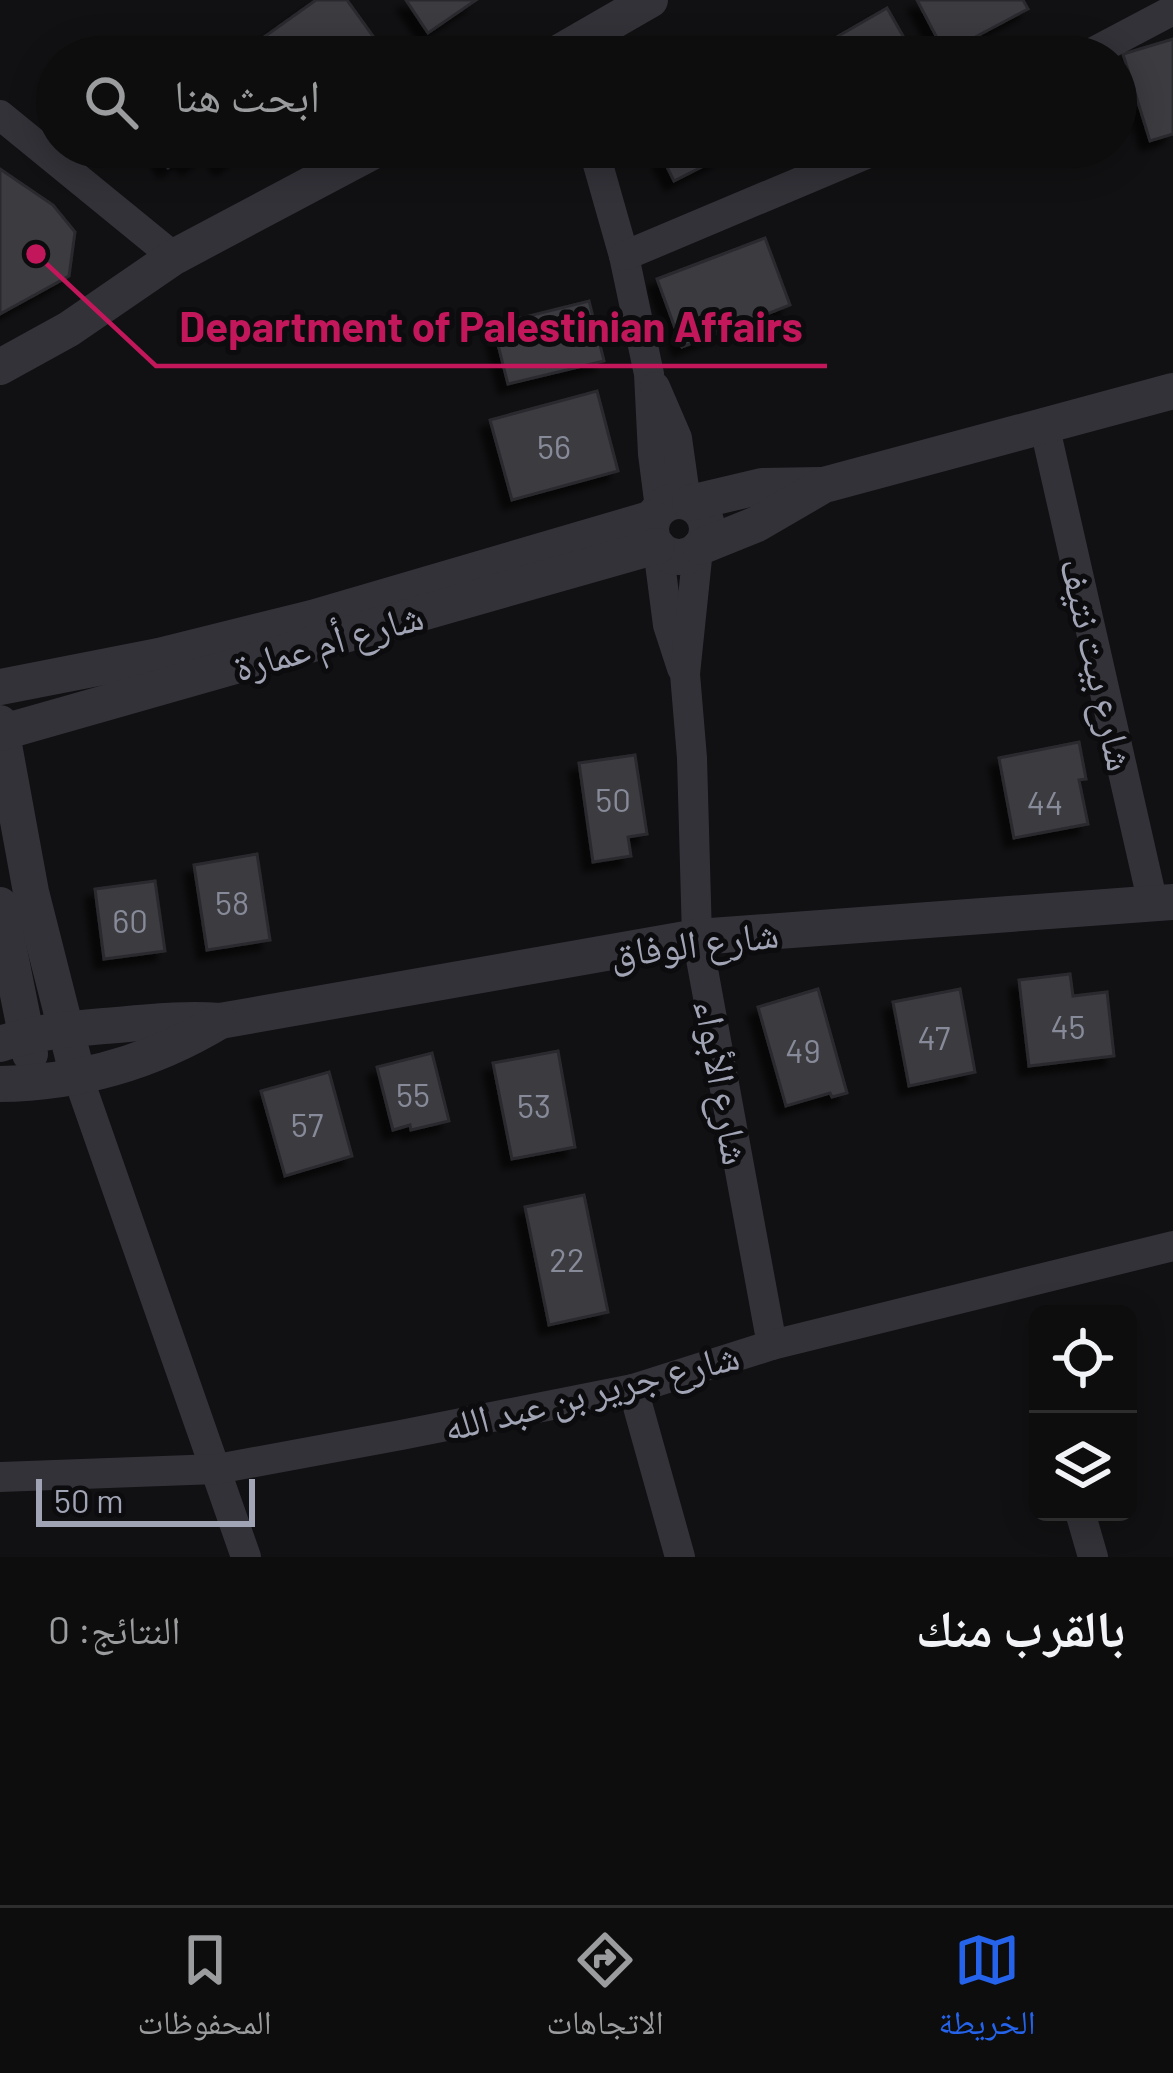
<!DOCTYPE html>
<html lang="ar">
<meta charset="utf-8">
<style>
body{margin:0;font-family:Barlow,"Noto Naskh Arabic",sans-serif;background:#161617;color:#f1f3f6;direction:rtl}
.controls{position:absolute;right:36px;bottom:36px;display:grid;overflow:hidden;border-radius:18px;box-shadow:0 6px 30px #0003}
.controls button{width:108px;height:108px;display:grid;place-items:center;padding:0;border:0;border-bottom:3px solid #2d2d2e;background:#0d0d0e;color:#f1f3f6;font:60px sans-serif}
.scale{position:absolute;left:36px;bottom:30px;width:219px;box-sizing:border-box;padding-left:12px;border:6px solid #a1a4b5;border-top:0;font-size:33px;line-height:42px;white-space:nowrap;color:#a1a4b5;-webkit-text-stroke:9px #0c0c0e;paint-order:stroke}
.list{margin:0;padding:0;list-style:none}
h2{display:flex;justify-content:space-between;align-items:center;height:156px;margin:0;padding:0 48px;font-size:51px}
h2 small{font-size:39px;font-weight:400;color:#9a9c9e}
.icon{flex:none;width:66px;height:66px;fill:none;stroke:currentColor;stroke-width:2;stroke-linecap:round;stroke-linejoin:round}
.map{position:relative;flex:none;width:1173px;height:1557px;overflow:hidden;direction:ltr}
.search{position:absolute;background:#0d0d0e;box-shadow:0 6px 30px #0003;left:36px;right:36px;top:36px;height:132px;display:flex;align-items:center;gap:30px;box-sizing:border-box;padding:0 42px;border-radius:66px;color:#9a9c9e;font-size:45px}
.sheet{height:348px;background:#0d0d0e}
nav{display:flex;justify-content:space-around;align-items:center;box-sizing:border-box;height:168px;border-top:3px solid #2d2d2e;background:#0d0d0e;font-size:33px;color:#9a9c9e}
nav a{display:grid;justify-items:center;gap:6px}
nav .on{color:#2563eb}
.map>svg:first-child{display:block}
.building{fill:#3a3b41;stroke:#2b2b2f;stroke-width:3;filter:url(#shadow)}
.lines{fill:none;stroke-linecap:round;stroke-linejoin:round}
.minor{stroke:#323238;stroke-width:30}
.tertiary{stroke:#323238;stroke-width:36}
.labels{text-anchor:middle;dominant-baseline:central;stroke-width:10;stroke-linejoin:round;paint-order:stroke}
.number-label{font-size:33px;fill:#878a98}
.street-label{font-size:39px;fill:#a1a4b5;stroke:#0c0c0e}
.leader{fill:none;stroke:#c2185b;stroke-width:4.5}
.callout-dot{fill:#c2185b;stroke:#0c0c0e;stroke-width:4.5}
.callout-label{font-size:42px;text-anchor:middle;font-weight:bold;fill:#c2185b;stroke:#0c0c0e;stroke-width:10;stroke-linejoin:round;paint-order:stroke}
</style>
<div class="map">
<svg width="1173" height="1557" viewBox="0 0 1173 1557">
<defs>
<filter id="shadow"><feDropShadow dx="-9" dy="9" stdDeviation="3" flood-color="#0009"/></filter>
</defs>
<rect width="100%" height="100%" fill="#111113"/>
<g class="building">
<path d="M316,0H347L388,57H268L257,42Z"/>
<path d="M406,0H476L428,33Z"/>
<path d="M917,0H1023L1028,9L945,53Z"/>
<path d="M887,8L915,57H802Z"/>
<path d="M1173,39V134L1150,141L1123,54Z"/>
<path d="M154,147H251L224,166L213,150L190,165L184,157L168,168Z"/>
<path d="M657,147H741L674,181Z"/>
<path d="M0,169L53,205L75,232L69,276L0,314Z"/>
<path d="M765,238L790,305L682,347L657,279Z"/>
<path d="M589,301L604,361L508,384L493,325Z"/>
<path d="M597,391L618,471L512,500L490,420Z"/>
<path d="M1079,742L1086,779L1079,780L1088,824L1014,838L999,758Z"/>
<path d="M635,755L647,834L628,837L631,856L593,862L579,763Z"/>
<path d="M257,854L270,940L207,950L194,865Z"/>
<path d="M155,881L165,951L104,959L95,889Z"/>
<path d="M1070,974L1073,996L1107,992L1114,1056L1029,1066L1019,980Z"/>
<path d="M818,989L847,1093L832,1097L830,1093L786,1106L758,1007Z"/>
<path d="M960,989L975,1072L909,1086L893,1002Z"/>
<path d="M558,1051L575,1147L512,1159L493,1063Z"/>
<path d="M432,1053L449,1121L411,1130L410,1125L393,1130L377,1067Z"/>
<path d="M329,1072L352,1156L285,1176L261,1091Z"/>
<path d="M584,1195L608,1312L549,1325L525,1207Z"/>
</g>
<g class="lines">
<g class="minor">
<path d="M1084,57L1173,10"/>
<path d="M0,115L174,257"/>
<path d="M593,147L624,256L649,374L653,454L660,508"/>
<path d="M624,256L883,147"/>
<path d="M655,387L677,438L686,502"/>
<path d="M1044,424L1153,904"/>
<path d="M658,548L668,625L682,668"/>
<path d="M698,549L685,674L692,758L697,937L772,1345"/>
<path d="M78,1077L246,1557"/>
<path d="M633,1389L680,1557"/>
<path d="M0,1477L217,1469L401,1435L633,1389L772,1345L1173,1246"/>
<path d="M1080,1512L1093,1557"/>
</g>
<g class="tertiary">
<path d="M551,57L650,0"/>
<path d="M0,367L69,329L174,257L381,147"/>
<circle cx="679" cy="529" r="28"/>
<path d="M690,503L762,486L820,485"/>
<path d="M700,547L757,524L824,485L1173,391"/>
<path d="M0,687L159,656L312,618L653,518"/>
<path d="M0,723L31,892L78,1077"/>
<path d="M0,733L657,546"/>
<path d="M0,905L30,1054"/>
<path d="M0,1044C34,1032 68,1029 104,1026C143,1023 181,1018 220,1021L697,937L1173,902"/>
<path d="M0,1084C79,1083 152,1062 220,1021"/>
</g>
</g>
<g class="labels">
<g class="number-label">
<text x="554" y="446">56</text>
<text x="613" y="799">50</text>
<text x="1045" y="802">44</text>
<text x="232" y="902">58</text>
<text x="130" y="920">60</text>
<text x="1068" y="1026">45</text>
<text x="934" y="1037">47</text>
<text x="803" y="1050">49</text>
<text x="413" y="1094">55</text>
<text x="534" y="1105">53</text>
<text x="307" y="1124">57</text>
<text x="567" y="1259">22</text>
</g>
<g class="street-label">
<text transform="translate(328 640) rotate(-16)">شارع أم عمارة</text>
<text transform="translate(1099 664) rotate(77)">شارع بيت نتيف</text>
<text transform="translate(694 942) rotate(-7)">شارع الوفاق</text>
<text transform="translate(724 1082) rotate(80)">شارع الأبواء</text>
<text transform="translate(591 1390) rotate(-14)">شارع جرير بن عبد الله</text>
</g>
</g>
<path class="leader" d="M36 254L156 366H827"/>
<circle class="callout-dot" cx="36" cy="254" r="12"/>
<g class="callout-label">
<text x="491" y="342">Department of Palestinian Affairs</text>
</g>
</svg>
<div class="controls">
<button><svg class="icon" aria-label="locate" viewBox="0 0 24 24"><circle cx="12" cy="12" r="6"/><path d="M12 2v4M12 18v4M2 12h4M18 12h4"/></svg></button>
<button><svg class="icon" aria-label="layers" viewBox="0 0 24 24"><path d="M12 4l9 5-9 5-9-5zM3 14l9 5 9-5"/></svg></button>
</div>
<div class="scale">50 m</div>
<div class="search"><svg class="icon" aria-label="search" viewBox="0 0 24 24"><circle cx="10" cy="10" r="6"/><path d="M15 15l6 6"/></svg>ابحث هنا</div>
</div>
<section class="sheet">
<h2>بالقرب منك<small>النتائج: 0</small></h2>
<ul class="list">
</ul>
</section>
<nav>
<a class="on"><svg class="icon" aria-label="map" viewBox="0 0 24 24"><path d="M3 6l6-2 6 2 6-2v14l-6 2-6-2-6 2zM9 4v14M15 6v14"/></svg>الخريطة</a>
<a><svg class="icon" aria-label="directions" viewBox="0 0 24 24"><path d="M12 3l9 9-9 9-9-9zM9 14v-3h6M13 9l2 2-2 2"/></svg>الاتجاهات</a>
<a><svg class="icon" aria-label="saved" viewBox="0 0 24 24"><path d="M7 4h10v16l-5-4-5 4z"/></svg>المحفوظات</a>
</nav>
